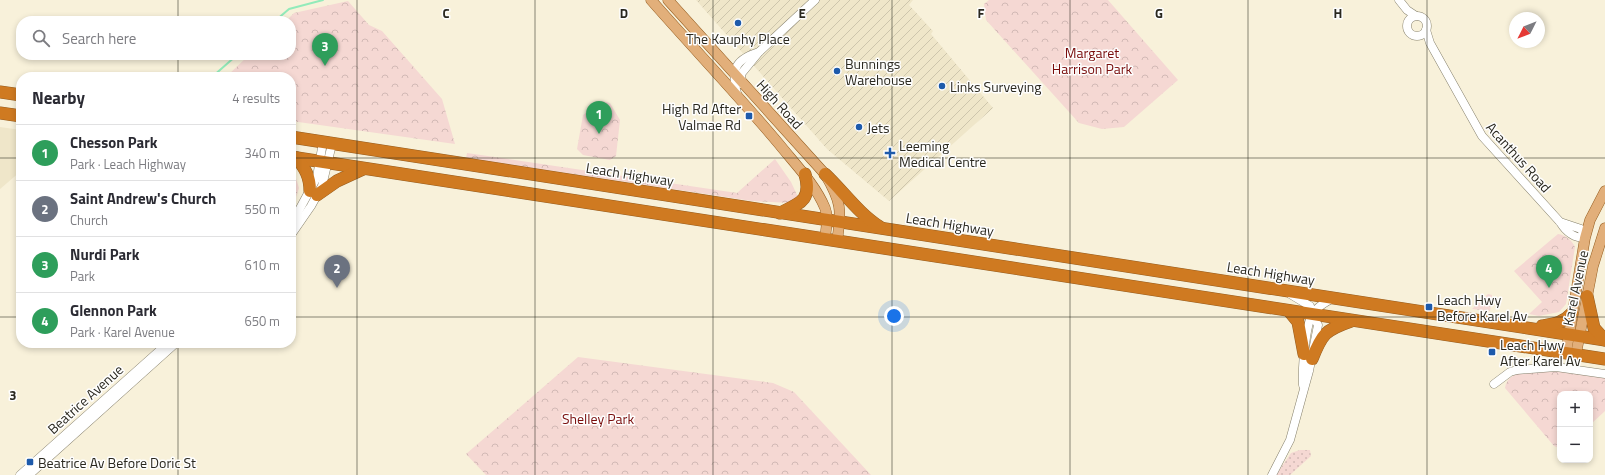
<!DOCTYPE html>
<meta charset="utf-8">
<style>
body{margin:0;font-family:"Titillium Web",sans-serif;background:#f2f2f3;color:#2b2b33}
.controls{position:absolute;right:12px;bottom:12px;display:grid;overflow:hidden;border-radius:8px;box-shadow:0 2px 6px #0003}
.controls button{width:36px;height:36px;display:grid;place-items:center;padding:0;border:0;border-bottom:1px solid #e1e1e2;background:#fff;color:#2b2b33;font:20px sans-serif}
.compass{position:absolute;left:1509px;top:12px;width:36px;height:36px;border-radius:50%;background:#fff;box-shadow:0 2px 6px #0003;rotate:228deg}
.you{position:absolute;left:894px;top:316px;width:14px;height:14px;margin:-10px;border:3px solid #fff;border-radius:50%;background:#1a73e8;box-shadow:0 0 0 6px #1a73e833}
.badge{display:grid;place-items:center;width:26px;height:26px;border-radius:50%;background:#1d5aab;color:#fff;font-size:13px;font-weight:700}
.pin{position:absolute;translate:-50% -33px;filter:drop-shadow(0 1px 2px #0008)}
.pin::after{content:'';position:absolute;top:21px;width:14px;height:12px;background:inherit;clip-path:polygon(0 0,100% 0,50% 100%)}
.list{margin:0;padding:0;list-style:none}
h2{display:flex;justify-content:space-between;align-items:center;height:52px;margin:0;padding:0 16px;font-size:17px}
h2 small{font-size:13px;font-weight:400;color:#7c7c81}
.list li{display:grid;grid-template-columns:26px 1fr auto;gap:12px;align-items:center;box-sizing:border-box;height:56px;padding:0 16px;border-top:1px solid #e1e1e2}
.list b{display:block;font-size:15px;white-space:nowrap}
.list p{margin:0;font-size:13px;white-space:nowrap;color:#7c7c81}
.list em{font-size:13px;font-style:normal;color:#7c7c81}
.icon{flex:none;width:22px;height:22px;fill:none;stroke:currentColor;stroke-width:2;stroke-linecap:round;stroke-linejoin:round}
.map{position:relative;flex:none;width:1605px;height:475px;overflow:hidden}
.search{position:absolute;background:#fff;box-shadow:0 2px 6px #0003;left:16px;top:16px;width:280px;height:44px;display:flex;align-items:center;gap:10px;box-sizing:border-box;padding:0 14px;border-radius:16px;color:#7c7c81;font-size:15px}
.panel{position:absolute;background:#fff;box-shadow:0 2px 6px #0003;left:16px;top:72px;width:280px;height:276px;border-radius:16px}
.map>svg:first-child{display:block}
.built{fill:#efe6c9}
.industrial{fill:url(#industrial-furrows)}
.grass{fill:url(#grass-dots)}
.forest{fill:url(#forest-crowns)}
.lines{fill:none;stroke-linecap:round;stroke-linejoin:round}
.stream{stroke:#92ebba;stroke-width:2}
.minor-casing{stroke:#86806c;stroke-width:9}
.major-casing{stroke:#955d20;stroke-width:11}
.highway-casing{stroke:#955d20;stroke-width:13}
.minor{stroke:#fff;stroke-width:8}
.major{stroke:#e2af7a;stroke-width:10}
.highway{stroke:#cf7a21;stroke-width:12}
.grid{fill:none;stroke:#2a281f;stroke-width:1;stroke-opacity:0.55}
.poi-dot{fill:#1d5aab;stroke:#fefefe;stroke-width:1.5}
.labels{text-anchor:middle;dominant-baseline:central;stroke-width:3;stroke-linejoin:round;paint-order:stroke}
.poi-label{font-size:14px;fill:#2a281f;stroke:#fefefe;text-anchor:start}
.park-label{font-size:14px;fill:#790d0c;stroke:#fefefe}
.street-label{font-size:14px;fill:#2a281f;stroke:#fefefe}
.grid-label{font-size:13px;text-anchor:middle;font-weight:bold;fill:#2a281f;stroke:#fefefe;stroke-width:3;stroke-linejoin:round;paint-order:stroke}
</style>
<div class="map">
<svg width="1605" height="475" viewBox="0 0 1605 475">
<defs>
<pattern id="industrial-furrows" width="10" height="10" patternUnits="userSpaceOnUse"><rect width="10" height="10" fill="#efe6c9"/><path d="M-1 1l2-2M0 10L10 0M9 11l2-2" fill="none" stroke="#cdc5ac"/></pattern>
<pattern id="grass-dots" width="8" height="8" patternUnits="userSpaceOnUse"><rect width="8" height="8" fill="#f5d8d3"/><path d="M2 2h.1M6 6h.1" fill="none" stroke="#d2b9b5" stroke-width="1.8" stroke-linecap="round"/></pattern>
<pattern id="forest-crowns" width="20" height="18" patternUnits="userSpaceOnUse"><rect width="20" height="18" fill="#f5d8d3"/><path d="M2 6a3 3 0 1 1 6 0M12 15a3 3 0 1 1 6 0" fill="none" stroke="#d2b9b5"/></pattern>
</defs>
<rect width="100%" height="100%" fill="#f8f1da"/>
<path class="built" d="M0,127L21,130V171L0,189Z"/>
<path class="industrial" d="M696,0H913L909,5L933,31L931,34L993,108L889,201L827,149Z"/>
<g class="grass">
<path d="M1488,294L1492,295L1490,311L1472,309Z"/>
<path d="M1300,450H1310L1311,456L1290,475H1276L1291,453Z"/>
</g>
<g class="forest">
<path d="M989,0H1108L1178,80L1124,127L1102,129L1079,123L986,20L984,4Z"/>
<path d="M348,1L369,25L382,31L442,99L455,144L291,121V77H226L249,55H291V21H286L294,13Z"/>
<path d="M602,101L610,103L620,120L616,156L610,160L583,155L577,149L583,115Z"/>
<path d="M467,153L737,193L775,159L791,182L798,197L790,203L752,201L466,158Z"/>
<path d="M291,172H294L299,188L291,212Z"/>
<path d="M1558,234C1565,235 1572,240 1575,247L1566,304L1559,312L1539,316L1529,314L1542,302L1514,271Z"/>
<path d="M578,357L773,383L794,392L871,475H486L466,454Z"/>
<path d="M1557,370L1605,378V411L1590,425V394H1560V448L1554,446L1505,388C1508,367 1540,371 1557,370Z"/>
</g>
<g class="lines">
<g class="stream">
<path d="M275,21L289,9L323,0"/>
<path d="M212,77L237,55"/>
</g>
<defs>
<g id="minor">
<path d="M1399,0L1407,10L1416,16"/>
<circle cx="1417" cy="26" r="10"/>
<path d="M1426,30L1430,43L1482,136L1560,222C1566,232 1573,238 1585,238L1581,229L1560,222"/>
<path d="M742,84L741,74L759,52L815,0"/>
<path d="M738,97C731,73 732,60 759,52"/>
<path d="M291,225L317,177L323,142"/>
<path d="M291,235L311,206L322,186L332,144"/>
<path d="M1494,384L1510,372L1517,370L1556,367L1605,374"/>
<path d="M1303,385C1302,371 1305,325 1313,313C1318,306 1326,302 1333,298"/>
<path d="M20,475L168,343"/>
<path d="M29,475L176,343"/>
<path d="M1272,475L1290,440L1309,371L1318,325L1312,315L1310,306L1290,294"/>
</g>
<g id="major">
<path d="M651,0C693,48 738,95 779,144C795,164 815,184 825,208C829,218 826,228 825,238"/>
<path d="M668,0L825,174C841,201 842,210 837,241"/>
<path d="M1566,353L1585,238L1590,220L1605,191"/>
<path d="M1576,354L1593,266L1605,228"/>
</g>
<g id="highway">
<path d="M0,92L21,95"/>
<path d="M0,113L21,116"/>
<path d="M291,137L1605,340"/>
<path d="M291,157L1605,359"/>
<path d="M297,158C305,169 310,176 310,191"/>
<path d="M825,174C843,191 859,214 880,227"/>
<path d="M317,195L337,181L363,169"/>
<path d="M780,213C801,203 812,200 805,174"/>
<path d="M1587,296L1594,328L1605,340"/>
<path d="M1289,311L1298,322L1304,354"/>
<path d="M1542,326C1555,324 1563,323 1572,313"/>
<path d="M1312,359C1322,334 1325,330 1351,321"/>
</g>
</defs>
<use href="#minor" class="minor-casing"/>
<use href="#major" class="major-casing"/>
<use href="#highway" class="highway-casing"/>
<use href="#minor" class="minor"/>
<use href="#major" class="major"/>
<use href="#highway" class="highway"/>
</g>
<path class="grid" d="M178,0V21M357,0V475M535,0V475M713,0V475M892,0V475M1070,0V475M1248,0V475M1427,0V475M178,55V77M0,158H21M291,158H1605M0,317H21M291,317H1605M178,343V475"/>
<g class="poi-dot">
<circle cx="738" cy="23" r="4"/>
<circle cx="837" cy="71" r="4"/>
<circle cx="942" cy="86" r="4"/>
<rect x="745" y="112" width="8" height="8" rx="2"/>
<circle cx="859" cy="127" r="4"/>
<path d="M888 147h4v4h4v4h-4v4h-4v-4h-4v-4h4z"/>
<rect x="1425" y="303" width="8" height="8" rx="2"/>
<rect x="1488" y="348" width="8" height="8" rx="2"/>
<rect x="26" y="458" width="8" height="8" rx="2"/>
</g>
<g class="labels">
<g class="poi-label">
<text x="738" y="38" text-anchor="middle">The Kauphy Place</text>
<text x="845" y="63">Bunnings<tspan x="845" dy="16">Warehouse</tspan></text>
<text x="950" y="86">Links Surveying</text>
<text x="741" y="108" text-anchor="end">High Rd After<tspan x="741" dy="16">Valmae Rd</tspan></text>
<text x="867" y="127">Jets</text>
<text x="899" y="145">Leeming<tspan x="899" dy="16">Medical Centre</tspan></text>
<text x="1437" y="299">Leach Hwy<tspan x="1437" dy="16">Before Karel Av</tspan></text>
<text x="1500" y="344">Leach Hwy<tspan x="1500" dy="16">After Karel Av</tspan></text>
<text x="38" y="462">Beatrice Av Before Doric St</text>
</g>
<g class="park-label">
<text x="1092" y="52">Margaret<tspan x="1092" dy="16">Harrison Park</tspan></text>
<text x="598" y="418">Shelley Park</text>
</g>
<g class="street-label">
<text transform="translate(780 104) rotate(48)">High Road</text>
<text transform="translate(1519 157) rotate(48)">Acanthus Road</text>
<text transform="translate(630 174) rotate(9)">Leach Highway</text>
<text transform="translate(950 224) rotate(9)">Leach Highway</text>
<text transform="translate(1271 273) rotate(9)">Leach Highway</text>
<text transform="translate(1575 288) rotate(-78)">Karel Avenue</text>
<text transform="translate(85 399) rotate(-42)">Beatrice Avenue</text>
</g>
</g>
<g class="grid-label">
<text x="446" y="18">C</text>
<text x="624" y="18">D</text>
<text x="802" y="18">E</text>
<text x="981" y="18">F</text>
<text x="1159" y="18">G</text>
<text x="1338" y="18">H</text>
<text x="13" y="400">3</text>
</g>
</svg>
<div class="controls">
<button>+</button>
<button>−</button>
</div>
<svg class="compass" viewBox="-18 -18 36 36"><path d="M0-13l5 13h-10z" fill="#e53935"/><path d="M0 13l5-13h-10z" fill="#7c7c81"/></svg>
<div class="you"></div>
<div class="pin badge" style="left:599px;top:134px;background:#2e9e5b">1</div>
<div class="pin badge" style="left:337px;top:288px;background:#6b7280">2</div>
<div class="pin badge" style="left:325px;top:66px;background:#2e9e5b">3</div>
<div class="pin badge" style="left:1549px;top:288px;background:#2e9e5b">4</div>
<div class="search"><svg class="icon" aria-label="search" viewBox="0 0 24 24"><circle cx="10" cy="10" r="6"/><path d="M15 15l6 6"/></svg>Search here</div>
<section class="panel">
<h2>Nearby<small>4 results</small></h2>
<ul class="list">
<li><span class="badge" style="background:#2e9e5b">1</span><div><b>Chesson Park</b><p>Park · Leach Highway</p></div><em>340 m</em></li>
<li><span class="badge" style="background:#6b7280">2</span><div><b>Saint Andrew's Church</b><p>Church</p></div><em>550 m</em></li>
<li><span class="badge" style="background:#2e9e5b">3</span><div><b>Nurdi Park</b><p>Park</p></div><em>610 m</em></li>
<li><span class="badge" style="background:#2e9e5b">4</span><div><b>Glennon Park</b><p>Park · Karel Avenue</p></div><em>650 m</em></li>
</ul>
</section>
</div>
